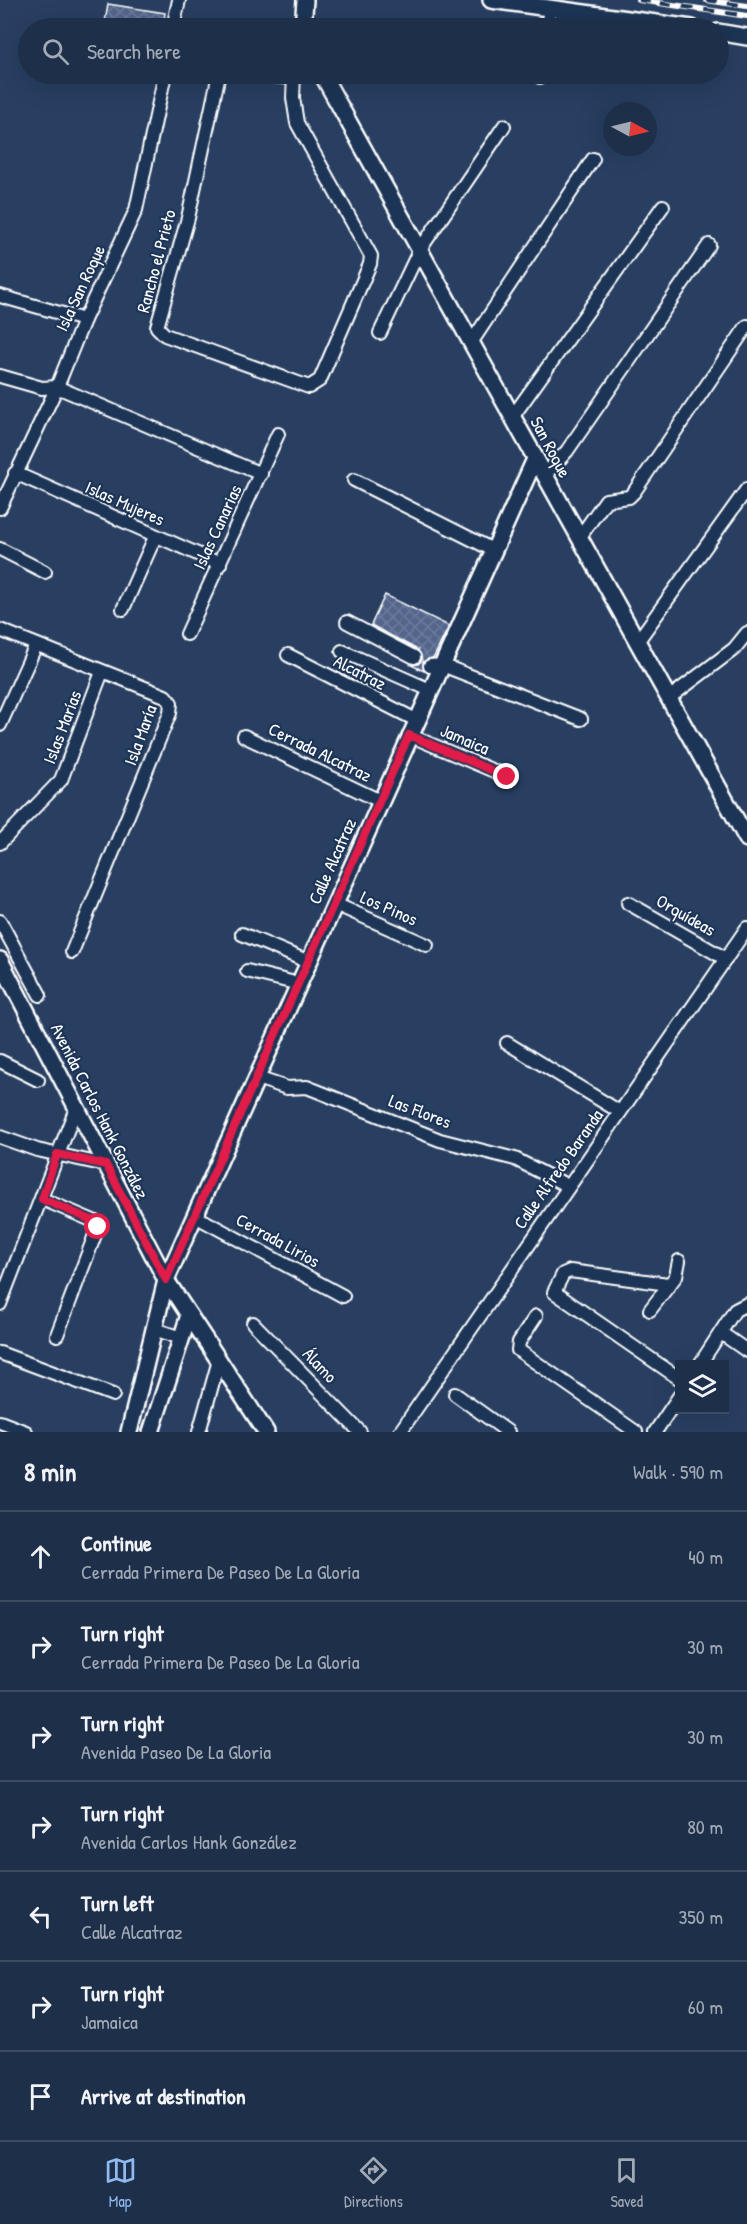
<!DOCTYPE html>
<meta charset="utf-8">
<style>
body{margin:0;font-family:"Patrick Hand",sans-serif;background:#2b3b54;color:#f1f3f6}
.controls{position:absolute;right:18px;bottom:18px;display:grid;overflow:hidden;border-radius:0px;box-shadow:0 6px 24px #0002}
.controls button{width:54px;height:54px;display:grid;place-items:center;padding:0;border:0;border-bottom:2px solid #3c4a62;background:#1e2f4a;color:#f1f3f6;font:30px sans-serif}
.compass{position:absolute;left:603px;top:102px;width:54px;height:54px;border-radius:50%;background:#1e2f4a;box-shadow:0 6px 24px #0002;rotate:97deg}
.stop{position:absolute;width:18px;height:18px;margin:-14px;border:4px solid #e11d48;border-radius:50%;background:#fff}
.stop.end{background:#e11d48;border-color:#fff;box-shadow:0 2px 6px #0008}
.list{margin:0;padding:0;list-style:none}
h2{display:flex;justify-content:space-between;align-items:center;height:78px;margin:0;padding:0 24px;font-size:26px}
h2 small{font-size:20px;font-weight:400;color:#a1a9b5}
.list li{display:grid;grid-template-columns:39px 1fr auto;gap:18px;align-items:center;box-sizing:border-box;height:90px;padding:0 24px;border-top:2px solid #3c4a62}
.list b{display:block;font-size:22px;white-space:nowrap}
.list p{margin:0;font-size:20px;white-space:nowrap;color:#a1a9b5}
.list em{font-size:20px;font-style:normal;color:#a1a9b5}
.icon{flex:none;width:33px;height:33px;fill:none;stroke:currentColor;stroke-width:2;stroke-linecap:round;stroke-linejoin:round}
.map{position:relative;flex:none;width:747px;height:1432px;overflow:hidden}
.search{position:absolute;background:#1e2f4a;box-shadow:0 6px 24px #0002;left:18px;right:18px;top:18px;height:66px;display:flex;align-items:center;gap:15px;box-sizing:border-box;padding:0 21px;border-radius:33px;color:#a1a9b5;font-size:22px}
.sheet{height:708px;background:#1e2f4a}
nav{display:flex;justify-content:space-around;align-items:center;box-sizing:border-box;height:84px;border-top:2px solid #3c4a62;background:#1e2f4a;font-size:16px;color:#a1a9b5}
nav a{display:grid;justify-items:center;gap:3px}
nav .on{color:#90b9f0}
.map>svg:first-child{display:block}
.building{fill:url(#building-cross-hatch);stroke:#fff;stroke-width:1.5}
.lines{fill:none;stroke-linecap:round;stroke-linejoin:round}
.minor-casing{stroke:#fff;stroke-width:16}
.major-casing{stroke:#fff;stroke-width:20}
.minor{stroke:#1d3557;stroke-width:12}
.major{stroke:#1d3557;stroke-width:15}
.rail-casing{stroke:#fff;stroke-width:6}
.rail{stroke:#1d3557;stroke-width:4;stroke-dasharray:11;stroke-linecap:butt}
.route{stroke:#e11d48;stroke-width:8}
.labels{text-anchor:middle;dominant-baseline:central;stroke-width:4.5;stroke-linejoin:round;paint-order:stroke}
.street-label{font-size:18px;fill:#fff;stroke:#1d3557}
</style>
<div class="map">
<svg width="747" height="1432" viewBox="0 0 747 1432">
<defs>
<pattern id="building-cross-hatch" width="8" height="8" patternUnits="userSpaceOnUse" patternTransform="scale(1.5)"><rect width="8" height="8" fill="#53658c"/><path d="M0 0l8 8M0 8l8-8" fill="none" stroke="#6d7c9d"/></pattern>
</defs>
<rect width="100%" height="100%" fill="#283f62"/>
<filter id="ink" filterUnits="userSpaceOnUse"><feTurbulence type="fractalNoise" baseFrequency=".0167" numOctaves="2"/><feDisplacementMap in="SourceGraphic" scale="12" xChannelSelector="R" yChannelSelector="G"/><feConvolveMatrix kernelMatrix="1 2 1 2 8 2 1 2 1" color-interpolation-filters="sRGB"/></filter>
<g filter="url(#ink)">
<g class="building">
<path d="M108,4L165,13L163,28L105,22Z"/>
<path d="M385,595L449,626L434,657L423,662L424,671L411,665L418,664L422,660L418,650L371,625Z"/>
</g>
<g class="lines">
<defs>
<g id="minor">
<path d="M173,28L179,0"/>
<path d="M547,28L550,8"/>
<path d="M219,74L188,218L157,327L165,335L309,387L320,380L370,264L371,256L297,123L293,98L294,74"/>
<path d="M250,74L293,78"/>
<path d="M540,77V74"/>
<path d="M0,296L84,320"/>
<path d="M380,333L419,251L504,126"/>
<path d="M471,343L593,159"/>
<path d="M0,376L42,388L57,387L261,474"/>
<path d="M513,416L663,206"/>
<path d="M15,473L220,564"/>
<path d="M544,476L567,451L709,245"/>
<path d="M354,480L493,550"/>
<path d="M0,508L57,387L84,320L136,210L165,74"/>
<path d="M579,538L606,500L629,497L634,492L747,326"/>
<path d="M0,549L45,572"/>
<path d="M123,609L155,537"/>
<path d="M347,622L414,657"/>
<path d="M0,630L165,696L171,703L170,713L72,952"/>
<path d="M187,634L278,434"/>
<path d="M637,642L747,489"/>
<path d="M342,651L430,690"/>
<path d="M288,655L416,720"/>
<path d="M430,666L442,665L581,719"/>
<path d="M669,698L734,649L747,633"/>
<path d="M0,725L36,645"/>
<path d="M409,735L508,777"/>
<path d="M244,736L380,801"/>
<path d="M0,843L61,780L102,672"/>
<path d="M628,903L726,959"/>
<path d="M335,904L427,945"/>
<path d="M0,921L40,995"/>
<path d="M242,934L309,962"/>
<path d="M247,971L299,984"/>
<path d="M507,1043L620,1112"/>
<path d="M0,1061L38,1080"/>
<path d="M257,1078L287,1088L307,1087L440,1140L515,1159L568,1186"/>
<path d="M0,1137L37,1150L106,1165"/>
<path d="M42,1199L96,1222L98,1227L57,1335"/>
<path d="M195,1216L343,1296"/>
<path d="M668,1284L570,1271L563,1274L554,1292L680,1379"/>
<path d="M0,1304L76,1108"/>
<path d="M650,1310L676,1276L679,1261"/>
<path d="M536,1316L519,1342L518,1350L636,1432"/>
<path d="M253,1323L360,1432"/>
<path d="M154,1329L181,1338"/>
<path d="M721,1333L747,1351"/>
<path d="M0,1353L113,1395"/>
<path d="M700,1364L735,1310L747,1304"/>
<path d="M455,1394L508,1432"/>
<path d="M0,1422L26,1432"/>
<path d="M199,1432L219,1360"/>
<path d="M400,1432L747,928"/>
<path d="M655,1432L680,1395"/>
</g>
<g id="major">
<path d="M491,0L692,28"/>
<path d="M303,28L305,0"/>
<path d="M718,32L747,37"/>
<path d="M322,74L747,839"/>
<path d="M0,960L166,1280L266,1432"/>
<path d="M129,1432L166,1280L535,459"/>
<path d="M151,1432L189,1315"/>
</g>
</defs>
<use href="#minor" class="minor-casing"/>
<use href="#major" class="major-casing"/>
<use href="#minor" class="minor"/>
<use href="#major" class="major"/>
<defs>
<g id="rail">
<path d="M639,0L747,16"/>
<path d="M706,0L747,6"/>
</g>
</defs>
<use href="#rail" class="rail-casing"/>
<use href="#rail" class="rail"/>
</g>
</g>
<g class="lines" filter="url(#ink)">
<path class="route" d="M98,1227L96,1222L42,1199L57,1154L106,1165L166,1280L409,735L507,777"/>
</g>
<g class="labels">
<g class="street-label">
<text transform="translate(156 261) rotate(-75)">Rancho el Prieto</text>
<text transform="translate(80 288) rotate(-65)">Isla San Roque</text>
<text transform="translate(551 447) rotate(62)">San Roque</text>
<text transform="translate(125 503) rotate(24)">Islas Mujeres</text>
<text transform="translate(217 527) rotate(-65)">Islas Canarias</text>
<text transform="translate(360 672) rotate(27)">Alcatraz</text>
<text transform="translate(62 727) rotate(-69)">Islas Marías</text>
<text transform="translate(140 735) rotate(-70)">Isla María</text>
<text transform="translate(465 739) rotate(23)">Jamaica</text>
<text transform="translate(320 752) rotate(26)">Cerrada Alcatraz</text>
<text transform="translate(332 861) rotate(-66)">Calle Alcatraz</text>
<text transform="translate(389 908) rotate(24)">Los Pinos</text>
<text transform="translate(686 915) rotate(30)">Orquídeas</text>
<text transform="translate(100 1111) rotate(63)">Avenida Carlos Hank González</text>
<text transform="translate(420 1111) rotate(21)">Las Flores</text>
<text transform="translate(558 1169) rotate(-55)">Calle Alfredo Baranda</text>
<text transform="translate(278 1240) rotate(29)">Cerrada Lirios</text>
<text transform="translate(320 1365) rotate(46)">Álamo</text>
</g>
</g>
</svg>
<div class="controls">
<button><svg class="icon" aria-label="layers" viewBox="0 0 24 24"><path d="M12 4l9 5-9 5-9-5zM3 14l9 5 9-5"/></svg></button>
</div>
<svg class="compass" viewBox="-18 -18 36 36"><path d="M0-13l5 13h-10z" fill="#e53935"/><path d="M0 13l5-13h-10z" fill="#a1a9b5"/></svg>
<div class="stop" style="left:98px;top:1227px"></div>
<div class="stop end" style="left:507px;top:777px"></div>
<div class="search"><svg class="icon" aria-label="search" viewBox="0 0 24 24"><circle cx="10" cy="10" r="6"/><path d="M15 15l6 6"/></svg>Search here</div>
</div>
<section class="sheet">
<h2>8 min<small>Walk · 590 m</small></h2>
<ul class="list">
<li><svg class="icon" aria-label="ahead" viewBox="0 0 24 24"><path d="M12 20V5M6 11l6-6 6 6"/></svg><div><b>Continue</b><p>Cerrada Primera De Paseo De La Gloria</p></div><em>40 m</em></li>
<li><svg class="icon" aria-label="right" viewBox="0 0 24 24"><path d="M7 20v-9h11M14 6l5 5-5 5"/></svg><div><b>Turn right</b><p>Cerrada Primera De Paseo De La Gloria</p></div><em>30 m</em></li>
<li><svg class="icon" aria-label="right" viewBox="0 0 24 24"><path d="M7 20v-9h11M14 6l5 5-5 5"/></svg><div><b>Turn right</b><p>Avenida Paseo De La Gloria</p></div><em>30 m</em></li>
<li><svg class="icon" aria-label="right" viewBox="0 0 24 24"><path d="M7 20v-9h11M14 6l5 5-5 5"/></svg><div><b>Turn right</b><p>Avenida Carlos Hank González</p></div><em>80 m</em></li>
<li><svg class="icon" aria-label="left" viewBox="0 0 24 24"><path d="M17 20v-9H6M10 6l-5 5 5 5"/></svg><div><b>Turn left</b><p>Calle Alcatraz</p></div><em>350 m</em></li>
<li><svg class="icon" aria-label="right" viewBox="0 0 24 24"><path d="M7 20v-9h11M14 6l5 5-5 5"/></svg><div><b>Turn right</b><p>Jamaica</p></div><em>60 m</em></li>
<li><svg class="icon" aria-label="arrive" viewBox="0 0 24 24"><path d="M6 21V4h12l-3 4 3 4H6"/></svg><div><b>Arrive at destination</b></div></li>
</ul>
</section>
<nav>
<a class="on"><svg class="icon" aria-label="map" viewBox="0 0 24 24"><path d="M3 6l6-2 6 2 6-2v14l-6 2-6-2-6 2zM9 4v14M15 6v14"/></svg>Map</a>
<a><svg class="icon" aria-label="directions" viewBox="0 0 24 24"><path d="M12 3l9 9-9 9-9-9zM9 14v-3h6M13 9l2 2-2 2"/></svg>Directions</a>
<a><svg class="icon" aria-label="saved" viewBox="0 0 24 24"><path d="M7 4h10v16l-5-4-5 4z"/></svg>Saved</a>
</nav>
